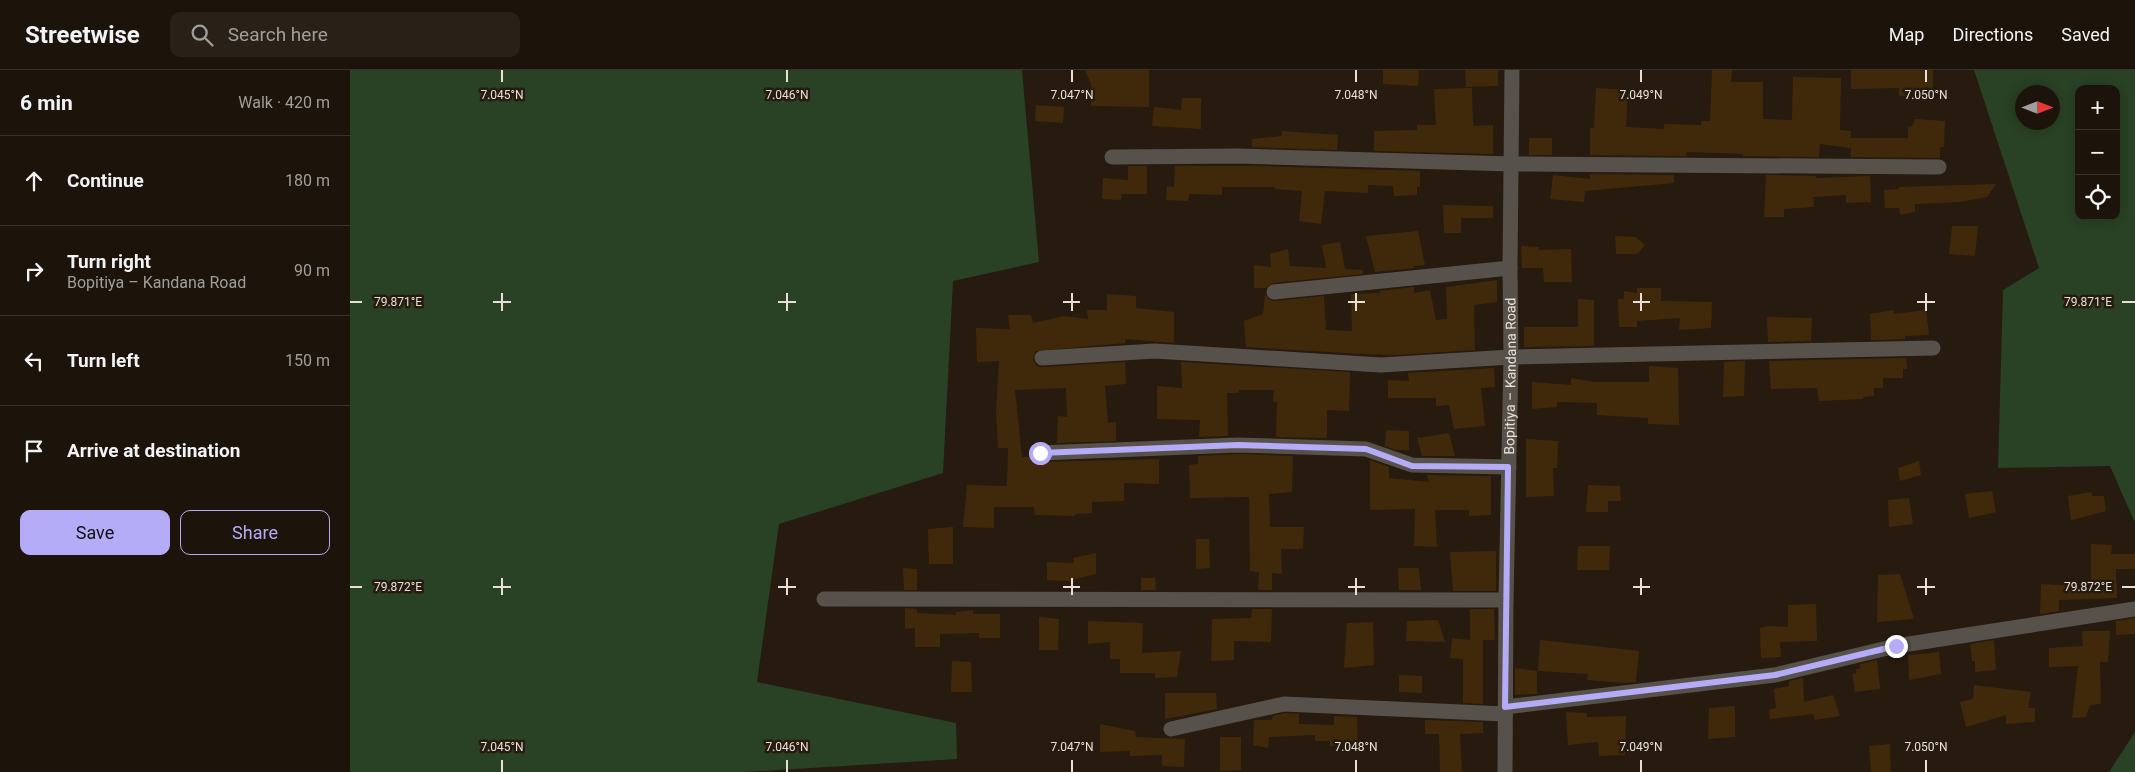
<!DOCTYPE html>
<meta charset="utf-8">
<style>
body{margin:0;font-family:Roboto,sans-serif;background:#292118;color:#f1f3f6}
.controls{position:absolute;right:15px;top:15px;display:grid;overflow:hidden;border-radius:10px;box-shadow:0 2px 12px #0003}
.controls button{width:45px;height:45px;display:grid;place-items:center;padding:0;border:0;border-bottom:1px solid #3a332b;background:#1c140a;color:#f1f3f6;font:25px sans-serif}
.compass{position:absolute;left:1665px;top:15px;width:45px;height:45px;border-radius:50%;background:#1c140a;box-shadow:0 2px 12px #0003;rotate:90deg}
.stop{position:absolute;width:15px;height:15px;margin:-11px;border:4px solid #b5acf8;border-radius:50%;background:#fff}
.stop.end{background:#b5acf8;border-color:#fff;box-shadow:0 1px 5px #0008}
.list{margin:0;padding:0;list-style:none}
h2{display:flex;justify-content:space-between;align-items:center;height:65px;margin:0;padding:0 20px;font-size:21px}
h2 small{font-size:16px;font-weight:400;color:#a09e9c}
.list li{display:grid;grid-template-columns:32px 1fr auto;gap:15px;align-items:center;box-sizing:border-box;height:90px;padding:0 20px;border-top:1px solid #3a332b}
.list b{display:block;font-size:19px;white-space:nowrap}
.list p{margin:0;font-size:16px;white-space:nowrap;color:#a09e9c}
.list em{font-size:16px;font-style:normal;color:#a09e9c}
.actions{display:flex;gap:10px;padding:15px 20px}
.actions a{flex:1;padding:11px 0;border:1px solid #b5acf8;border-radius:10px;text-align:center;font-size:18px;color:#b5acf8}
.actions .main{background:#b5acf8;color:#111}
.icon{flex:none;width:28px;height:28px;fill:none;stroke:currentColor;stroke-width:2;stroke-linecap:round;stroke-linejoin:round}
.map{position:relative;flex:none;width:1785px;height:702px;overflow:hidden}
header{display:flex;align-items:center;gap:30px;box-sizing:border-box;height:70px;padding:0 25px;background:#1c140a;border-bottom:1px solid #3a332b}
header strong{font-size:24px}
nav{display:flex;gap:28px;margin-inline-start:auto;font-size:18px}
.search{width:350px;height:45px;background:#292118;display:flex;align-items:center;gap:12px;box-sizing:border-box;padding:0 18px;border-radius:10px;color:#a09e9c;font-size:19px}
main{display:flex}
aside{flex:1;background:#1c140a}
.map>svg:first-child{display:block}
.green{fill:#294124;fill-rule:evenodd}
.building{fill:#40290b}
.lines{fill:none;stroke-linecap:round;stroke-linejoin:round}
.minor{stroke:#56524b;stroke-width:15}
.route{stroke:#b5acf8;stroke-width:6}
.ticks{fill:none;stroke:#e8e0d8;stroke-width:2}
.labels{text-anchor:middle;dominant-baseline:central;stroke-width:5;stroke-linejoin:round;paint-order:stroke}
.street-label{font-size:14px;fill:#e8e0d8;stroke:#261b0e}
.ticks-label{font-size:12px;text-anchor:middle;fill:#e8e0d8;stroke:#261b0e;stroke-width:5;stroke-linejoin:round;paint-order:stroke}
</style>
<header>
<strong>Streetwise</strong>
<div class="search"><svg class="icon" aria-label="search" viewBox="0 0 24 24"><circle cx="10" cy="10" r="6"/><path d="M15 15l6 6"/></svg>Search here</div>
<nav><a>Map</a><a>Directions</a><a>Saved</a></nav>
</header>
<main>
<aside>
<h2>6 min<small>Walk · 420 m</small></h2>
<ul class="list">
<li><svg class="icon" aria-label="ahead" viewBox="0 0 24 24"><path d="M12 20V5M6 11l6-6 6 6"/></svg><div><b>Continue</b></div><em>180 m</em></li>
<li><svg class="icon" aria-label="right" viewBox="0 0 24 24"><path d="M7 20v-9h11M14 6l5 5-5 5"/></svg><div><b>Turn right</b><p>Bopitiya – Kandana Road</p></div><em>90 m</em></li>
<li><svg class="icon" aria-label="left" viewBox="0 0 24 24"><path d="M17 20v-9H6M10 6l-5 5 5 5"/></svg><div><b>Turn left</b></div><em>150 m</em></li>
<li><svg class="icon" aria-label="arrive" viewBox="0 0 24 24"><path d="M6 21V4h12l-3 4 3 4H6"/></svg><div><b>Arrive at destination</b></div></li>
</ul>
<div class="actions"><a class="main">Save</a><a>Share</a></div>
</aside>
<div class="map">
<svg width="1785" height="702" viewBox="0 0 1785 702">
<rect width="100%" height="100%" fill="#261b0e"/>
<g class="green">
<path d="M0,0H672L689,192L603,211L593,403L429,454L407,612L606,653L607,689L395,702H0Z"/>
<path d="M1624,0H1785V453L1760,396L1648,398L1653,220L1689,198ZM1729,19H1766V146H1729ZM1672,22H1702V52H1672Z"/>
<path d="M1785,662V702H1759Z"/>
</g>
<g class="building">
<path d="M735,0H799V37L741,36V14Z"/>
<path d="M1033,0H1069L1068,16L1033,14Z"/>
<path d="M1115,0H1148V16L1116,17Z"/>
<path d="M1362,0H1382L1381,12H1413V49L1442,50L1443,7L1491,8L1490,60L1501,61L1500,78L1470,74L1469,87L1393,86V84L1337,82L1336,86L1240,85V58H1244L1246,18L1278,20L1276,57L1314,59V54L1351,55V51H1360Z"/>
<path d="M1501,0H1583V25L1549,26V18L1501,19Z"/>
<path d="M1122,18L1123,56L1143,55V84L1024,81V61L1067,60V55H1086L1084,19Z"/>
<path d="M832,28H851V59L802,56L804,37L831,40Z"/>
<path d="M686,35L714,37L713,53L685,51Z"/>
<path d="M1565,49L1595,51L1594,77H1590V88L1501,87L1500,68H1558V57L1562,56Z"/>
<path d="M932,61L988,65L987,80L902,77V69L932,66Z"/>
<rect x="1179" y="68" width="23" height="17"/>
<path d="M778,96H797V124H772L771,130L752,129L753,108L778,110Z"/>
<path d="M825,96H904L1070,101V117H1067V125L1044,126L1043,116L1018,115V123L975,121L971,154L949,151L952,121L925,119V117H872V125L839,124L838,131L816,130L817,116L824,117Z"/>
<path d="M1240,104L1324,105V113L1235,121L1234,132L1200,129L1203,105L1240,109Z"/>
<path d="M1416,105L1466,106V108L1520,106L1521,132L1496,133V125L1463,127L1464,137L1434,139V147H1414Z"/>
<path d="M1646,114L1637,127L1610,132L1565,134V142L1550,145L1549,138H1535L1534,120L1549,119V117Z"/>
<path d="M1093,135L1143,136V148H1111V163H1094Z"/>
<path d="M1602,156H1628L1625,186L1599,184Z"/>
<path d="M1068,161L1075,195L1064,196V198L1025,202L1016,166Z"/>
<path d="M1265,166L1286,167L1295,175L1287,184H1266Z"/>
<path d="M990,172L995,199L1013,200V204L923,213L916,218H904V195L921,197L920,184L938,179L940,196L976,198L972,175Z"/>
<path d="M1171,176L1189,177V180L1221,179L1222,212H1194L1193,198H1172Z"/>
<path d="M1147,210V232L1124,235L1125,280L1048,285L1012,284L896,277L894,251L913,244L915,224L920,230L924,231L974,226L976,260L1002,261L1001,224L1030,223L1029,221L1064,217V223L1080,220L1086,250L1097,249L1096,217Z"/>
<path d="M1287,218H1311V231L1362,232L1361,258L1329,260L1330,248L1287,251V257H1269L1268,229H1274V221L1287,223Z"/>
<path d="M757,224L786,226V238L824,242V273L775,269V273L686,281L683,289L687,296L692,297L775,292L776,314L755,316L758,353L766,352V371L707,373L708,346L717,347L716,318L665,320L672,387H682L685,391L690,392L809,389V414L774,413V431L742,432V443L725,444V446L685,445L684,437H644V458L613,457L617,415L657,416L658,378H648L646,342L649,291L627,292L626,258L660,259L658,245H681L683,253L714,246L738,249L737,240H757Z"/>
<path d="M1228,229L1244,230V276L1174,277V257H1228Z"/>
<path d="M1544,240V244L1576,240L1579,265L1555,266V269L1521,270L1520,244Z"/>
<path d="M1417,247L1462,248L1461,271L1418,272Z"/>
<path d="M1556,288L1557,299H1553V308H1533V318H1524V326L1513,327V329L1469,331L1467,318L1421,319L1419,291Z"/>
<path d="M1395,291L1394,326L1373,327L1374,292Z"/>
<path d="M831,292L1000,302L999,341L977,340V368L926,367L927,332H923L924,320H889V323H877L878,366L849,367L850,350L807,349V316L832,318Z"/>
<path d="M1299,296L1328,298L1329,355L1298,354V348L1247,345V333L1207,332V337L1182,339V312L1221,315V308L1244,312H1299Z"/>
<path d="M1144,298L1145,317L1131,318L1135,356L1104,359L1099,335L1086,336V328H1038V310L1059,311L1058,303Z"/>
<path d="M1036,360L1059,361V380H1046L1035,376Z"/>
<path d="M1099,363L1105,386H1072L1067,368Z"/>
<path d="M1176,369L1208,371L1207,398H1203L1204,426L1176,427Z"/>
<path d="M888,384L943,386L942,422L919,424L920,457H954L953,479H931L932,504L922,503V520H908L909,502L900,501L899,427L840,428L839,395L848,394V386Z"/>
<path d="M1020,390L1039,397V408L1079,412L1077,405L1141,406V445L1119,446V440H1085L1087,477L1064,476L1065,439L1020,440Z"/>
<path d="M1569,391L1571,405L1550,411L1548,398Z"/>
<path d="M1238,415L1270,416L1271,431H1258V442H1236Z"/>
<path d="M1642,421L1646,442L1619,448L1615,424Z"/>
<path d="M1742,422V426H1754L1756,441L1721,450L1718,426Z"/>
<path d="M1559,428L1563,454L1539,457L1538,430Z"/>
<path d="M603,457V494H579L578,459Z"/>
<path d="M846,469H859L860,498L846,499Z"/>
<path d="M1741,474L1762,475L1761,484H1785V499H1766L1767,528L1709,530V541L1690,544L1691,514L1741,517Z"/>
<path d="M1228,476H1260L1259,500H1227Z"/>
<path d="M1146,481V521H1103L1100,482Z"/>
<path d="M746,483V504L718,511L697,510V492L724,493L723,488Z"/>
<path d="M553,498L567,499V520H554Z"/>
<path d="M1048,498H1069L1071,520H1049Z"/>
<path d="M1550,504L1564,549L1527,552L1528,505Z"/>
<path d="M791,508H805L806,520H791Z"/>
<path d="M1466,534L1467,571L1430,572L1431,587L1411,588L1410,558L1418,556L1438,557V535Z"/>
<path d="M555,538L567,539V543L606,545V542L623,540V544H650V568H629V563L590,564V577H565V558L555,559Z"/>
<path d="M902,539H922L921,572L884,571V590L861,591L862,549L901,548Z"/>
<path d="M1120,539H1144L1145,570H1133V634L1113,633V589L1100,588L1102,568L1120,570Z"/>
<path d="M689,547L709,549L708,580H689Z"/>
<path d="M1785,548V564L1766,565V551Z"/>
<path d="M1088,550L1095,572L1056,571L1057,551Z"/>
<path d="M738,551L793,553L792,583L831,581L827,607L805,608V603H770V589H760V572L738,574Z"/>
<path d="M1023,552L1024,595L994,598L997,553Z"/>
<path d="M1732,561H1760L1758,592H1750L1751,634L1740,635L1736,647L1722,648L1728,596L1699,597V578L1733,576Z"/>
<path d="M1190,570L1289,581L1286,612L1275,613L1237,610L1238,604L1188,601Z"/>
<path d="M1644,570L1646,600L1625,602V591H1622L1620,574Z"/>
<path d="M1589,582L1591,604L1559,610L1558,585Z"/>
<path d="M1527,590L1530,619L1505,622L1502,604H1506V599H1510V594Z"/>
<path d="M602,591L621,592L622,622H601Z"/>
<path d="M1165,598L1187,601V624L1165,625Z"/>
<path d="M1049,605L1072,606V623L1049,622Z"/>
<path d="M1453,608L1454,632L1483,625L1490,646L1465,650L1463,644L1420,649L1419,640L1426,638L1424,619L1439,616V611Z"/>
<path d="M1624,615L1681,622L1678,638H1685V652L1656,654V645L1616,657L1610,632L1623,629Z"/>
<path d="M815,623H866L867,639L815,649Z"/>
<path d="M1385,636V667L1358,669L1359,638Z"/>
<path d="M1216,642L1237,643V647L1276,646L1275,685L1249,686L1248,672L1218,675Z"/>
<path d="M935,643L949,644V654L984,655V646L1007,647L1008,676H980V671H965V665L919,667L918,678L903,675L904,650H922L923,646Z"/>
<path d="M1075,650L1133,652V663L1110,664L1112,702H1090L1089,664H1075Z"/>
<path d="M750,654L785,661L786,667L835,669L834,697L812,696V685L780,686V681L750,682Z"/>
<path d="M870,667H891V700L870,701Z"/>
<path d="M1540,674L1541,702H1521L1519,676Z"/>
</g>
<g class="lines">
<g class="minor">
<path d="M762,87L889,86L1162,94L1589,97"/>
<path d="M924,222L1160,198"/>
<path d="M692,288L805,281L1031,295L1161,287L1583,278"/>
<path d="M690,383L888,375L1016,379L1062,395L1159,397"/>
<path d="M474,529L1156,530"/>
<path d="M1155,637L1425,605L1546,576L1785,539"/>
<path d="M821,659L934,634L1155,644"/>
<path id="s1" d="M1155,702L1156,530L1161,287L1160,198L1162,0"/>
</g>
</g>
<g class="lines">
<path class="route" d="M690,383L888,375L1016,379L1062,396L1158,397L1155,637L1425,605L1546,576"/>
</g>
<path class="ticks" d="M152,0V12M437,0V12M722,0V12M1006,0V12M1291,0V12M1576,0V12M152,223V241M437,223V241M722,223V241M1006,223V241M1291,223V241M1576,223V241M0,232H12M143,232H161M428,232H446M713,232H730M998,232H1015M1283,232H1300M1567,232H1585M1772,232H1785M152,508V525M437,508V525M722,508V525M1006,508V525M1291,508V525M1576,508V525M0,517H12M143,517H161M428,517H446M713,517H730M998,517H1015M1283,517H1300M1567,517H1585M1772,517H1785M152,690V702M437,690V702M722,690V702M1006,690V702M1291,690V702M1576,690V702"/>
<g class="labels">
<g class="street-label">
<text stroke="none"><textPath href="#s1" startOffset="396">Bopitiya – Kandana Road</textPath></text>
</g>
</g>
<g class="ticks-label">
<text x="152" y="29">7.045°N</text>
<text x="437" y="29">7.046°N</text>
<text x="722" y="29">7.047°N</text>
<text x="1006" y="29">7.048°N</text>
<text x="1291" y="29">7.049°N</text>
<text x="1576" y="29">7.050°N</text>
<text x="1738" y="236">79.871°E</text>
<text x="48" y="236">79.871°E</text>
<text x="1738" y="521">79.872°E</text>
<text x="48" y="521">79.872°E</text>
<text x="152" y="681">7.045°N</text>
<text x="437" y="681">7.046°N</text>
<text x="722" y="681">7.047°N</text>
<text x="1006" y="681">7.048°N</text>
<text x="1291" y="681">7.049°N</text>
<text x="1576" y="681">7.050°N</text>
</g>
</svg>
<div class="controls">
<button>+</button>
<button>−</button>
<button><svg class="icon" aria-label="locate" viewBox="0 0 24 24"><circle cx="12" cy="12" r="6"/><path d="M12 2v4M12 18v4M2 12h4M18 12h4"/></svg></button>
</div>
<svg class="compass" viewBox="-18 -18 36 36"><path d="M0-13l5 13h-10z" fill="#e53935"/><path d="M0 13l5-13h-10z" fill="#a09e9c"/></svg>
<div class="stop" style="left:690px;top:383px"></div>
<div class="stop end" style="left:1546px;top:576px"></div>
</div>
</main>
